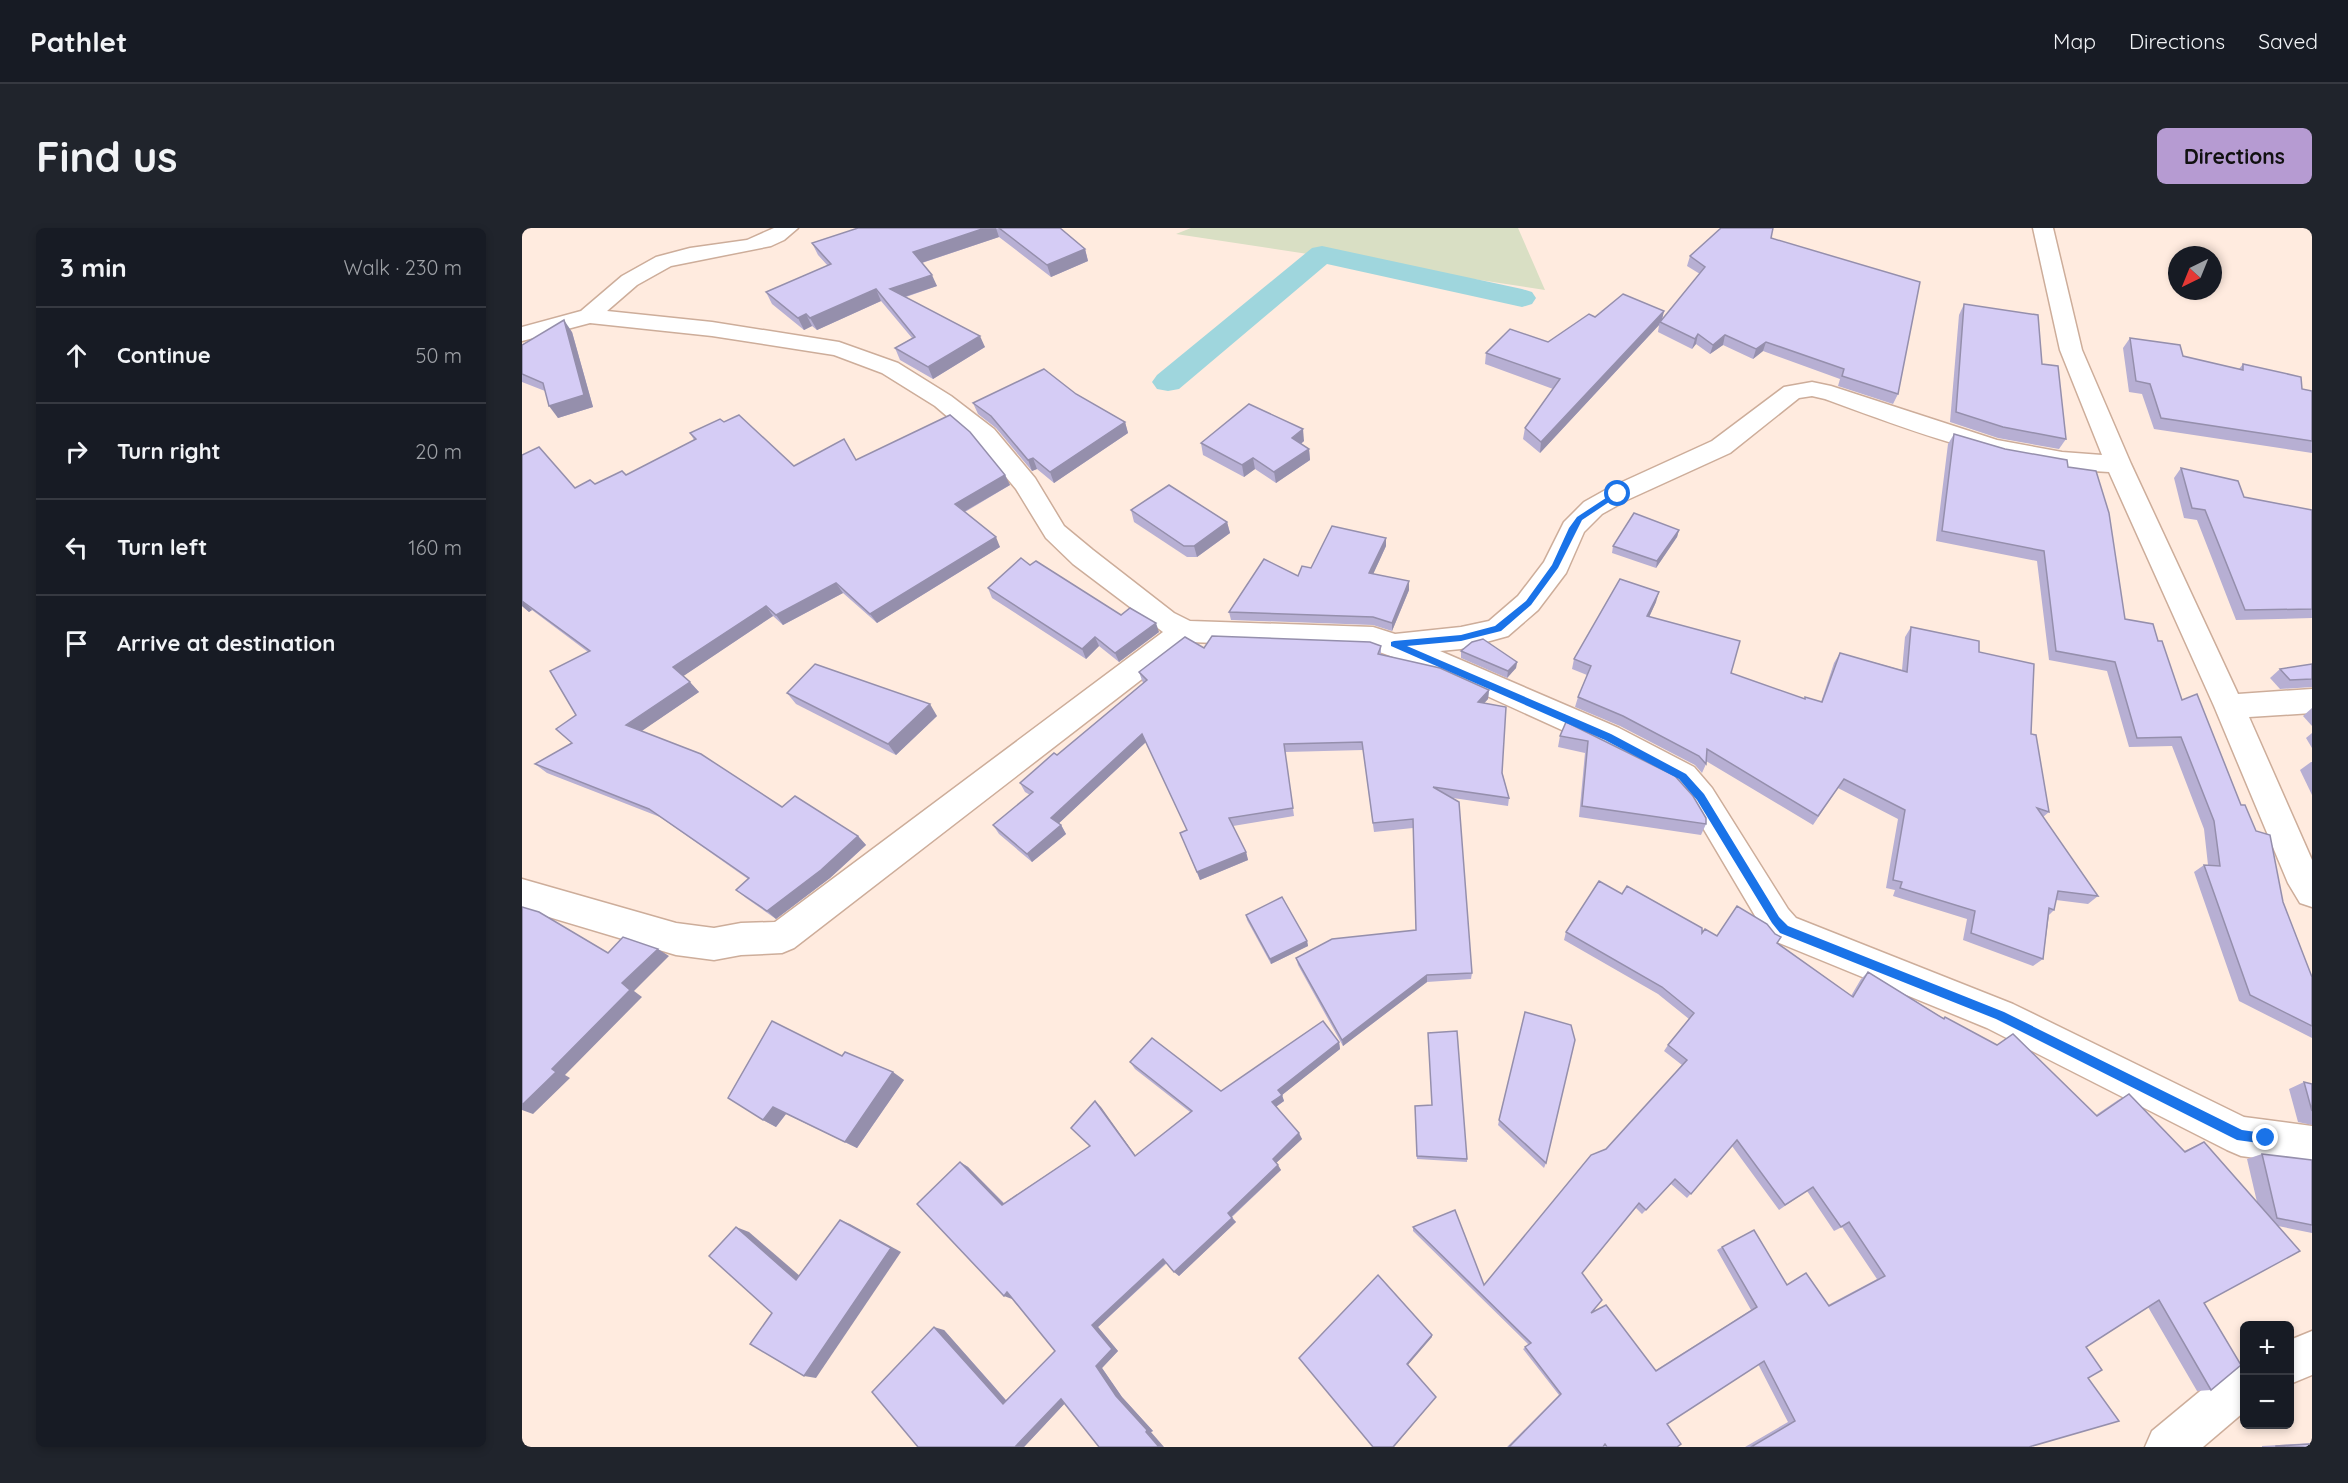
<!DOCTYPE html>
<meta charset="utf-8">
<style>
body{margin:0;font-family:Quicksand,sans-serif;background:#20242c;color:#f1f3f6}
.controls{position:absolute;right:18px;bottom:18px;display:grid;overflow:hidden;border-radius:9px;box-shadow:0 3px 9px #0003}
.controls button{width:54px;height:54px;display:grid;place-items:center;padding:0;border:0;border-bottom:2px solid #363941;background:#171b24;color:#f1f3f6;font:30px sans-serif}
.compass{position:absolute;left:1646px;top:18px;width:54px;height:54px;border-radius:50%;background:#171b24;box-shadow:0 3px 9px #0003;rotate:223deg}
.stop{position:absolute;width:18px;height:18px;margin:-14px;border:4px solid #1a73e8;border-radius:50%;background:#fff}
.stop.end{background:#1a73e8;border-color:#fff;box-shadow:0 2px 6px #0008}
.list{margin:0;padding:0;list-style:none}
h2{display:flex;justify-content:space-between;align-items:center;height:78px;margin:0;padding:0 24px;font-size:26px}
h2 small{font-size:20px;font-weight:400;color:#9ea1a6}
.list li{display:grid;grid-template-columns:39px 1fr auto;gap:18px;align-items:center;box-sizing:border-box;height:96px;padding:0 24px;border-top:2px solid #363941}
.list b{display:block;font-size:22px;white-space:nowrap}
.list em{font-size:20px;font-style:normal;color:#9ea1a6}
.icon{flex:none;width:33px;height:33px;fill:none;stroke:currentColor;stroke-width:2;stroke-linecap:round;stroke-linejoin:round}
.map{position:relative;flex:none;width:1790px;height:1219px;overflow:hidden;border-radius:9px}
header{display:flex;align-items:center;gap:36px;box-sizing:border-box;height:84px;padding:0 30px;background:#171b24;border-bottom:2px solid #363941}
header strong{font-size:28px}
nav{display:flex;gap:33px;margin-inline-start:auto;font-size:21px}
.intro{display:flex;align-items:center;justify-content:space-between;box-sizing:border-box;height:144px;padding:0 36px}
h1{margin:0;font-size:42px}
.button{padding:15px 27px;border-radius:9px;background:#b69bd2;color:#111;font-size:21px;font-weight:700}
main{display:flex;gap:36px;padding:0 36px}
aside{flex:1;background:#171b24;border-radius:9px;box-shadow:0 3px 9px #0003}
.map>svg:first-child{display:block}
.green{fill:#d9dfc4}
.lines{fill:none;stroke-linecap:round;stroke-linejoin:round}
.canal{fill:#9fd6dd;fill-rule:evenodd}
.street-casing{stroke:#cdad9a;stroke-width:3}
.street{fill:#fff;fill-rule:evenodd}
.wall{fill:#b7afd3;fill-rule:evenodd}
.shaded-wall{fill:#958fac}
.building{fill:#d5ccf5;stroke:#958fac;stroke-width:1.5;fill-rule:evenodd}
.route{fill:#1a73e8}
</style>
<header>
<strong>Pathlet</strong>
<nav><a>Map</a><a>Directions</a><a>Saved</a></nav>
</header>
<div class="intro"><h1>Find us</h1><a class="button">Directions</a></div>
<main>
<aside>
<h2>3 min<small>Walk · 230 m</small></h2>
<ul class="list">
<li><svg class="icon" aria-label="ahead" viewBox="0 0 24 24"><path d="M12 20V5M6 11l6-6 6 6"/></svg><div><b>Continue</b></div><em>50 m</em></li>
<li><svg class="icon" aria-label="right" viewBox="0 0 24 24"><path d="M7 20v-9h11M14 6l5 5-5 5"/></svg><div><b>Turn right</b></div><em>20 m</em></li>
<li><svg class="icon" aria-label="left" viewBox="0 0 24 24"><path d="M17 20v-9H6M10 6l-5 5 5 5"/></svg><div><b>Turn left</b></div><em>160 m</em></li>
<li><svg class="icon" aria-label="arrive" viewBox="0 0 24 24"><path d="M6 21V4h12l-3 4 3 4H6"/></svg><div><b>Arrive at destination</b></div></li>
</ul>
</aside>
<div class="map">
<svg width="1790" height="1219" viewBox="0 0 1790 1219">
<rect width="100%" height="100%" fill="#ffebdf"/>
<path class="green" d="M669,0H996L1023,62L654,6Z"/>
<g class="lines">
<path class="canal" d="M800,18L1000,61L1010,64L1014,70L1010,76L1000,79L805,36L657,161L646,163L635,161L630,154L635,147L790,20Z"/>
<defs>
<g id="street">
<path d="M252,0H276L262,12L249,18L149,38L115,57L85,83L190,94L317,114L376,135L429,168L472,201L513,250L542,298L571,322L652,385L668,393L851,399L873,406L939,399L967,393L996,368L1022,334L1042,294L1062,274L1087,260L1190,213L1262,159L1290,154L1309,158L1475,212L1540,224L1580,227L1538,122L1511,0H1531L1560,122L1609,236L1716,466L1790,461V485L1727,489L1790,632V679L1778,675L1766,655L1692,478L1587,244C1488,240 1395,205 1303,171L1290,168L1277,170L1208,225L1105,272L1080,286L1062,304L1044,345L1016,382L986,408L939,421L918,423L1097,500L1172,539L1190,560L1266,681L1274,690L1491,776L1722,889L1790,898V938L1719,928L1705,922L1465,800L1250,712L1242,703L1168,578L1150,557L1075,518L910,443L849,421L668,414L272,720L260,725L219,727L192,732L154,727L0,681V651L154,695L192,700L219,695L253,694L641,404L551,336L524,310L494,261L454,213L413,178L360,145L312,127L190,108L68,95L0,113V99L59,83L100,48L134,29L168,20L225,12Z"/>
<path d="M1790,1103V1147L1768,1156V1112Z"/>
<path d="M1722,1134V1184L1681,1219H1623L1630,1203L1706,1140Z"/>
</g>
</defs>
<use href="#street" class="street-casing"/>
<use href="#street" class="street"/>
</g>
<g class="wall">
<path d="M336,0H538L563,21L566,33L529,49L477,9L400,35L415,58L384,69L463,119L411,151L378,132L373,120L390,110L359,73L295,102L290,98L282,102L250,76L244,64L306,38L296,27L290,15Z"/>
<path d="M1249,10L1376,166L1371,176L1316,158L1318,151L1241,123L1231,131L1201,117L1188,126L1174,116L1170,121L1136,104L1137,97L1018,225L1001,211L1003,200L1031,161L963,136L964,125L1026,114L1073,89L1142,83L1140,92L1178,46L1165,38L1168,28Z"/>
<path d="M1442,76L1520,136L1544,211L1537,221L1476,210L1428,194L1437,87Z"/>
<path d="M50,104L71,179L36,190L23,163L0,154V117Z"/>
<path d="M1608,110L1661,128L1717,141L1721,136L1780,161L1790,163V225L1632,201L1620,166L1607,164L1601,120Z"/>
<path d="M554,166L603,194L606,205L532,255L515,241L510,243L474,200L456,186L451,175Z"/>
<path d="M202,194L272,238L334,232L483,247L488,257L443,284L478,319L355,395L321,365L261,397L251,388L161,448L177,464L119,503L260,579L336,608L344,617L308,650L254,691L224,670L214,662L226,651L138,589L25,545L13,536L50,515L54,487L66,424L10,382L7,384L0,378V227L53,260L73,256L104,247L172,212L168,205Z"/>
<path d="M1432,206L1546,239L1603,391L1636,413L1660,472L1719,577L1761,674L1790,749V810L1717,773L1672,644L1682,637H1686L1682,601L1650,518L1607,519L1585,443L1527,432L1515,333L1414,313L1426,216Z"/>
<path d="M782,213L779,216L787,221L788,232L754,255L733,241L722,249L681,227L679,215Z"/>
<path d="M1659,240L1722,269L1790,282V390L1714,392L1675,292L1662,290L1652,250Z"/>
<path d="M609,282L705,294L708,305L675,329H665L612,294Z"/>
<path d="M1157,302L1155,309L1134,340L1090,325L1091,318Z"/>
<path d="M864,318L851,346L887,362L870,403L851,397L709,392L707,384L789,340Z"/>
<path d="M508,337L599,387L637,404L597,434L577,418L564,431L470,370L466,360Z"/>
<path d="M1134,374L1127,389L1209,445L1282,471L1299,474L1312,435L1318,425L1380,442L1383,409L1389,399L1457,424L1509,506L1527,584L1521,589L1576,668L1566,676L1534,672L1532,682L1527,687L1521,731L1511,738L1441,712L1445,691L1371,668L1373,662L1364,660L1376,591L1316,560L1291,597L1184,533V536L1180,545L1173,537L1098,498L1053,479L1056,469L1065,447L1050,441L1052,431Z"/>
<path d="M859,418V426L967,462L966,471L962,475L987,570L986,578L931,570L950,745L949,751L905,754L821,818L776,737L774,730L894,702L891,600L852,604L841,522L763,524L772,588L711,598L724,624L726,632L678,652L658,605L665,602L624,514L537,595L539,597L544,606L510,634L477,606L471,597L508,567L503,564L498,555L535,527L621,455L617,444L682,420Z"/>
<path d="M939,423L995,434L994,440L985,450L939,430Z"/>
<path d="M1790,436V459L1758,461L1748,450L1758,441Z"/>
<path d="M265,465L415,488L374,527L274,476Z"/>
<path d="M1790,480V498L1781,488Z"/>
<path d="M1044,494L1184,596L1179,607L1057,589L1063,525L1036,519L1038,508Z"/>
<path d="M1790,505V520L1784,510Z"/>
<path d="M1789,534H1790V567L1778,542Z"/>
<path d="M1100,666L1180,705L1255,715L1329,768L1339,751L1346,744L1421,790L1423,789L1574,887L1596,872L1607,866L1662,923L1682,914L1735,974L1725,931L1740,926L1790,932V1005L1756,998L1682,1075L1689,1162L1675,1163L1626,1079L1564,1119L1566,1150L1507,1219H1223L1266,1194L1236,1136L1145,1196L1155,1219H985L1037,1167L1001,1121L1007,1117L891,1003V999L962,1057L1160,837L1142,823L1146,817L1167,791L1136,766L1042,712L1044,704ZM1210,918L1257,982L1285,963L1312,1003L1320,999L1355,1051L1306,1077L1284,1045L1265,1057L1200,1019L1195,1022L1229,1082L1134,1142L1069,1085L1060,1045L1114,980L1120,986L1149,956L1165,970Z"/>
<path d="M724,687L785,713L786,718L749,736L725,692Z"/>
<path d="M1003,784L1024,935L1022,940L976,897Z"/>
<path d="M817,814L818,821L760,867L762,873L754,879L780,911L754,935L759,942L710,989L714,994L657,1048L645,1035L576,1099L596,1123L580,1140L600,1169L631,1203L629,1204L543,1175L502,1219H396L422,1102L484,1172L533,1123L490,1071L438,934L446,939L482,975L568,918L573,873L614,928L668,884L613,841L608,834L699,863Z"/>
<path d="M320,828L382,852L335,920L264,886L254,899L241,892Z"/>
<path d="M1782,854L1790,856V897L1776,894L1767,861Z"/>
<path d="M893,878L945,931V934L895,931Z"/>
<path d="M1790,1215V1219H1740V1218Z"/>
</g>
<g class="shaded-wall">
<path d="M463,0H474L477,9L396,36L391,24Z"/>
<path d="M563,21L566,33L529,49L525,37Z"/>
<path d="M410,47L415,58L373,72L368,61Z"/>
<path d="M354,61L359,73L295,102L288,90Z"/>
<path d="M1142,83L1139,95L1138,94L1137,97L1018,225L1019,214Z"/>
<path d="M284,86L290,98L282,102L276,90Z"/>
<path d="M42,92L50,104L71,179L36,190L27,178Z"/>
<path d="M1176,106L1174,116L1170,121L1173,111Z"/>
<path d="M1203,107L1201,117L1188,126L1191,117Z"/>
<path d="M458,108L463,119L411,151L406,139Z"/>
<path d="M1244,114L1241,123L1231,131L1234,121Z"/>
<path d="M603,194L606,205L532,255L528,244Z"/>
<path d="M781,201L782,213L771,222L770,210Z"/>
<path d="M787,221L788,232L754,255L752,244Z"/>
<path d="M511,230L515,241L510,243L506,232Z"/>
<path d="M731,230L733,241L722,249L720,237Z"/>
<path d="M483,247L488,257L438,286L433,276Z"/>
<path d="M705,294L708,305L675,329L672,318Z"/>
<path d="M1157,302L1155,309L1134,340L1135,333Z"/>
<path d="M474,309L478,319L355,395L348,386Z"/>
<path d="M864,310V318L848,353L847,345Z"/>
<path d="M887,353V362L870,403V395Z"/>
<path d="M314,355L321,365L261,397L254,387Z"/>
<path d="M1137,364L1134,374L1123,398L1125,388Z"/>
<path d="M0,373L10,382L7,384L0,378Z"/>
<path d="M244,378L251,388L160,449L151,439Z"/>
<path d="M634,395L637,404L597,434L593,425Z"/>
<path d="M573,409L577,418L564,431L560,421Z"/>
<path d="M995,434L994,440L985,450L986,443Z"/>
<path d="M168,454L177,464L114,507L104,497Z"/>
<path d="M967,462L966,471L955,483L956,474Z"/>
<path d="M408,476L415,488L374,527L366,516Z"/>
<path d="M620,506L624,514L534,598L529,590Z"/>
<path d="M539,597L544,606L510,634L505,626Z"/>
<path d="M336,608L344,617L308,650L254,691L245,683Z"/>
<path d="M724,624L726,632L678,652L675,644Z"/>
<path d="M785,713L786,718L749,736L748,731Z"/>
<path d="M136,721L147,728L112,763L120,769L43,847L48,850L11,886L0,882V877L100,755Z"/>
<path d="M905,747V754L821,818L820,812Z"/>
<path d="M817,814L818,821L760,867L762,873L752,880L750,874L756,862Z"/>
<path d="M371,844L382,852L335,920L323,914Z"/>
<path d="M573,873L579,879L618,934L613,928Z"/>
<path d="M251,879L264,886L254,899L241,892Z"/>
<path d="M777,905L780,911L753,936L751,931Z"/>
<path d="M438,934L446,939L487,981L480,977Z"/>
<path d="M756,937L759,942L709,989L706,985Z"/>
<path d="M710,990L714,994L657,1048L652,1044Z"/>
<path d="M318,992L328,996L379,1024L294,1150L282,1148Z"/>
<path d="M214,999L227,1004L286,1055L274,1052Z"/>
<path d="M641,1031L645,1034L576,1099L596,1123L580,1140L600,1169L631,1203L629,1204L642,1219H637L594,1168L574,1138L570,1097Z"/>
<path d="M485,1064L493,1067L490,1071L482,1068Z"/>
<path d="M412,1099L422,1102L489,1178L481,1176Z"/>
<path d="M910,1107V1109L885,1138V1136Z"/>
<path d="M914,1169L872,1219H871Z"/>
<path d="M539,1171L546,1172L502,1219H493Z"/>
</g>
<g class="building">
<path d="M336,0H463L391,24L410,47L368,61L458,108L406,139L373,120L393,109L354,61L288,90L284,86L276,90L244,64L309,36L290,15Z"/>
<path d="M477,0H538L563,21L525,37Z"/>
<path d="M1199,0H1251L1249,10L1398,54L1376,166L1320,148L1322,141L1244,114L1234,121L1203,107L1191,117L1176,106L1173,111L1138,94L1183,39L1168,28Z"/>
<path d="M1101,66L1142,83L1019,214L1003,200L1038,151L964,125L988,101L1026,114L1067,86L1073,89Z"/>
<path d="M1442,76L1516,87L1520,136L1536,138L1544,211L1481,199L1434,184Z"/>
<path d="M42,92L62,167L27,178L21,155L0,146V117Z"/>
<path d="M1608,110L1658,117L1661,128L1721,142V136L1779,149L1780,161L1790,163V213L1639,190L1628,156L1614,153Z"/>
<path d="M522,141L554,166L603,194L528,244L511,230L506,232L469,188L451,175Z"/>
<path d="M727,176L781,201L770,210L787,221L752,244L731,230L720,237L679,215Z"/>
<path d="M217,187L272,238L322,211L334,232L428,187L448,204L483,247L433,276L474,309L348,386L314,355L254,387L244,378L151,439L168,454L104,497L179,526L260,579L273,568L336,608L299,642L245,683L214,662L227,650L127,581L13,536L50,515L34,501L54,487L28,443L68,423L0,373V227L17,219L53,260L68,252L73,256L100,243L104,247L174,211L168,205L198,191L202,194Z"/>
<path d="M1432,206L1483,221L1545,232L1546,239L1574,243L1587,285L1603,391L1631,396L1636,413H1640L1660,472L1675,466L1719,577H1723L1734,603L1748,607L1761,674L1790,749V798L1728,767L1682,637L1698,638L1692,593L1659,509L1615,510L1593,434L1534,423L1522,323L1420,303Z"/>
<path d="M1659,240L1716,253L1722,269L1790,282V381L1723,382L1683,282L1670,280Z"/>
<path d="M647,257L705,294L672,318H662L609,282Z"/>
<path d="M1112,285L1157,302L1135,333L1091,318Z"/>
<path d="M810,298L864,310L847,345L887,353L870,395L851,389L707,384L742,331L776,348L780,338L789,340Z"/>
<path d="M499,330L508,337L514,333L599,387L608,380L634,395L593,425L573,409L560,421L466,360Z"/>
<path d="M1098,351L1137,364L1125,388L1218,413L1209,445L1283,471V469L1300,474L1318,425L1385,444L1389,399L1457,413V424L1512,436L1509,506L1514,507L1527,584L1515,580L1576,668L1536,663L1532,682L1527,680L1521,731L1449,705L1453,683L1378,660L1380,654L1371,652L1383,582L1322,551L1296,588L1185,521L1184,536L1177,528L1101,488L1056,469L1069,438L1052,431Z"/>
<path d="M690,408L848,414L859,418L856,426L918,440L967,462L956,474L984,479L980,545L987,570L911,559L937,574L950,745L905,747L820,812L774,730L810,711L894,702L891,591L851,595L840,514L762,516L771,580L707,590L724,624L675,644L658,605L665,602L620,506L529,590L539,597L505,626L471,597L511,564L498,555L532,525L535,527L625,452L617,444L663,409L682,420Z"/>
<path d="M961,411L995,434L986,443L939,423L950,414Z"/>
<path d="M293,436L408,476L366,516L265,465Z"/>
<path d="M1790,436V451L1768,452L1758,441Z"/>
<path d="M1044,494L1153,548L1171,568L1184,590V596L1060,578L1066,513L1038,508Z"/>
<path d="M1077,653L1100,666L1105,658L1180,700V705L1183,701L1195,708L1215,678L1245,696L1253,706L1259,709L1255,715L1331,769L1346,744L1422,791L1423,789L1475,817L1491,806L1575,888L1607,866L1663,924L1682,914L1778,1023L1682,1075L1719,1137L1689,1162L1637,1072L1564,1119L1580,1142L1566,1150L1597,1193L1507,1219H1229L1273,1193L1242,1133L1145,1196L1159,1216L1155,1219H1085L1083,1216L1081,1219H987L1039,1166L1003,1119L1009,1115L891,999L933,982L962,1057L1069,927L1084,921L1165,832L1146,817L1172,785L1140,759L1044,704ZM1215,912L1263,977L1291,959L1319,999L1327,994L1363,1048L1307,1078L1284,1045L1265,1057L1232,1002L1200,1019L1235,1079L1134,1143L1084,1077L1069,1085L1080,1072L1060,1045L1117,975L1124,982L1153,951L1169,966Z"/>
<path d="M760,669L785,713L748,731L724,687Z"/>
<path d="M0,679L17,684L86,725L101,709L136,721L100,755L108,762L30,841L34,844L0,877Z"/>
<path d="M1003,784L1049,797L1053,812L1024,935L977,892Z"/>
<path d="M250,793L320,828L323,824L371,844L323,914L251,879L241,892L206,870Z"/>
<path d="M801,793L817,814L756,862L760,867L750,874L777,905L751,931L756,937L706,985L710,990L652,1044L641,1031L570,1097L590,1121L574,1138L594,1168L625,1202L624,1204L637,1219H577L539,1171L493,1219H396L350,1164L412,1099L481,1176L533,1123L485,1064L482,1068L395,976L438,934L480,977L568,918L549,900L573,873L613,928L670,883L608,834L630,810L699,863Z"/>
<path d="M935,803L945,931L895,928L893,878L910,877L906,805Z"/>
<path d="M1782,854L1790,856V883Z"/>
<path d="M1740,926L1790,932V997L1755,990Z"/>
<path d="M318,992L369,1020L282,1148L228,1116L250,1085L187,1028L214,999L274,1052Z"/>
<path d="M856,1047L910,1107L885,1136L914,1169L871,1219H851L777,1130Z"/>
<path d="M1790,1216V1219H1754V1218Z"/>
</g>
<path class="route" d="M1093,264L1099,266L1060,292L1036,340L1009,377L979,403L939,413L885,418L1089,506L1164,546L1182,566L1257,689L1266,698L1482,784L1720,902L1748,906V915L1744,916L1715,912L1474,791L1258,705L1250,695L1175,572L1157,551L1083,512L869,418V414L872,413L939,407L973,398L1004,373L1030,337L1047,300L1055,289Z"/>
</svg>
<div class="controls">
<button>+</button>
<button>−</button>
</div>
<svg class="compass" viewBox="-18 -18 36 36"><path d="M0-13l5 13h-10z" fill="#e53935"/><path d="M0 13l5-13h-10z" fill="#9ea1a6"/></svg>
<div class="stop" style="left:1096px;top:266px"></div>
<div class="stop end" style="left:1744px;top:910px"></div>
</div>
</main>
